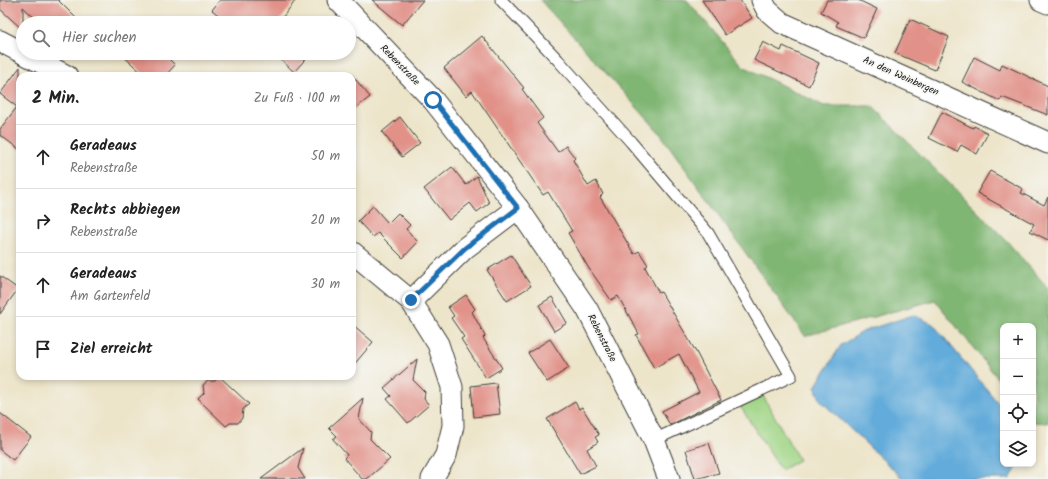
<!DOCTYPE html>
<html lang="de">
<meta charset="utf-8">
<style>
body{margin:0;font-family:Kalam,sans-serif;background:#f6f6f6;color:#222}
.controls{position:absolute;right:12px;bottom:12px;display:grid;overflow:hidden;border-radius:8px;box-shadow:0 2px 6px #0003}
.controls button{width:36px;height:36px;display:grid;place-items:center;padding:0;border:0;border-bottom:1px solid #e0e0e0;background:#fff;color:#222;font:20px sans-serif}
.stop{position:absolute;width:12px;height:12px;margin:-9px;border:3px solid #1f6fb2;border-radius:50%;background:#fff}
.stop.end{background:#1f6fb2;border-color:#fff;box-shadow:0 1px 4px #0008}
.list{margin:0;padding:0;list-style:none}
h2{display:flex;justify-content:space-between;align-items:center;height:52px;margin:0;padding:0 16px;font-size:17px}
h2 small{font-size:13px;font-weight:400;color:#767676}
.list li{display:grid;grid-template-columns:26px 1fr auto;gap:12px;align-items:center;box-sizing:border-box;height:64px;padding:0 16px;border-top:1px solid #e0e0e0}
.list b{display:block;font-size:15px;white-space:nowrap}
.list p{margin:0;font-size:13px;white-space:nowrap;color:#767676}
.list em{font-size:13px;font-style:normal;color:#767676}
.icon{flex:none;width:22px;height:22px;fill:none;stroke:currentColor;stroke-width:2;stroke-linecap:round;stroke-linejoin:round}
.map{position:relative;flex:none;width:1048px;height:479px;overflow:hidden}
.search{position:absolute;background:#fff;box-shadow:0 2px 6px #0003;left:16px;top:16px;width:340px;height:44px;display:flex;align-items:center;gap:10px;box-sizing:border-box;padding:0 14px;border-radius:22px;color:#767676;font-size:15px}
.panel{position:absolute;background:#fff;box-shadow:0 2px 6px #0003;left:16px;top:72px;width:340px;height:308px;border-radius:12px}
.map>svg:first-child{display:block}
.green{fill:#a0d586;stroke:#5e7851}
.forest{fill:#80b673;stroke:#4e6948}
.water{fill:#62abda;stroke:#3f647b}
.building{fill:#e19188}
.lines{fill:none;stroke-linecap:round;stroke-linejoin:round}
.lane-casing{stroke:#3b3a36;stroke-width:13}
.street-casing{stroke:#3b3a36;stroke-width:23}
.lane{stroke:#fff;stroke-width:11}
.street{stroke:#fff;stroke-width:21}
.route{stroke:#1f6fb2;stroke-width:5}
.labels{text-anchor:middle;dominant-baseline:central;stroke-width:3;stroke-linejoin:round;paint-order:stroke}
.street-label{font-size:10px;fill:#1c1c1c;stroke:#f6f6f2}
</style>
<div class="map">
<svg width="1048" height="479" viewBox="0 0 1048 479">
<rect width="100%" height="100%" fill="#f6f6f2"/>
<filter id="ink" filterUnits="userSpaceOnUse"><feTurbulence type="fractalNoise" baseFrequency=".025" numOctaves="2"/><feDisplacementMap in="SourceGraphic" scale="8" xChannelSelector="R" yChannelSelector="G"/><feConvolveMatrix kernelMatrix="1 2 1 2 8 2 1 2 1" color-interpolation-filters="sRGB"/></filter>
<filter id="wash" filterUnits="userSpaceOnUse"><feTurbulence type="fractalNoise" baseFrequency=".012" numOctaves="4" result="noise"/><feDisplacementMap in="SourceGraphic" scale="16" xChannelSelector="R" yChannelSelector="G"/><feGaussianBlur stdDeviation="0.9" result="paint"/><feColorMatrix in="noise" values="0 0 0 0 0 0 0 0 0 0 0 0 0 0 0 0 0 1.4 0 .05"/><feComposite in="paint" operator="in"/></filter>
<g filter="url(#wash)">
<rect width="100%" height="100%" fill="#ede5ca"/>
<path class="green" d="M762,394L799,460L781,470L740,406Z"/>
<path class="forest" d="M540,0H687L743,66L824,106H872L1005,239L1048,288V423L1033,422V326H1003V385L935,300L805,336L659,132Z"/>
<path class="water" d="M913,315L933,324L1003,409V464H1019L1010,479H903L821,401L815,387L841,345L864,331Z"/>
<g id="blocks">
<g class="building">
<path d="M0,0H58L81,23H40L23,7V30L0,9Z"/>
<path d="M220,0H296L278,23H228L212,10Z"/>
<path d="M372,0H423L402,25Z"/>
<path d="M702,0H740L752,18L725,35Z"/>
<path d="M827,0H858L877,9L864,38L836,26L838,22L821,12Z"/>
<path d="M910,19L949,37L935,70L895,53Z"/>
<path d="M482,36L524,88L522,89L543,118L537,123L558,152L566,146L575,158L573,160L588,186L596,181L603,194L600,197L634,254L639,251L648,265L645,267L659,293L661,292L696,352L721,400L670,425L662,411L699,392L679,354L654,368L636,335L639,334L618,296L611,300L588,267L568,233L572,231L548,192L543,195L472,91L466,96L444,68Z"/>
<path d="M763,42L781,51L783,46L819,63L809,86L754,60Z"/>
<path d="M120,53H163L175,65L165,76H145Z"/>
<path d="M274,53H311L294,72Z"/>
<path d="M974,57L1000,70L1002,64L1048,86V115L1002,97L1000,101L962,82Z"/>
<path d="M20,67V150L0,135V129L17,107L0,94Z"/>
<path d="M352,75L370,97L352,111Z"/>
<path d="M942,112L973,128L974,126L988,133L977,154L961,145L957,152L929,138Z"/>
<path d="M400,117L420,143L402,157L382,132Z"/>
<path d="M452,167L466,185L477,176L489,203L477,212L470,203L449,220L424,189Z"/>
<path d="M990,171L1023,189L1021,193L1044,205L1048,197V240L1030,231L1034,224L977,193Z"/>
<path d="M373,206L388,223L398,213L410,225L406,229L418,242L403,258L378,233L373,237L358,221Z"/>
<path d="M511,255L531,286L507,301L487,270Z"/>
<path d="M0,276L18,289L0,314Z"/>
<path d="M466,295L475,309L472,312L485,336L483,338L502,368L486,378L461,339L464,337L451,318L454,316L448,307Z"/>
<path d="M552,297L567,323L554,331L539,305Z"/>
<path d="M352,324L373,342L352,367Z"/>
<path d="M550,339L569,368L547,382L528,353Z"/>
<path d="M417,359L413,380L425,392L424,399L429,405L408,423L387,399L391,396L384,388Z"/>
<path d="M219,376L249,404L243,409L242,418L238,423H230L226,426L198,399L204,393L203,385L208,381H215Z"/>
<path d="M496,383L500,414L474,417L471,386Z"/>
<path d="M363,398L359,419L371,432L370,439L390,459L367,479H362L344,458L347,455L333,439L337,436L329,428Z"/>
<path d="M575,402L579,409L582,407L599,435L595,437L598,442L587,449L596,466L580,474L547,419Z"/>
<path d="M0,413L31,437L13,460L0,450Z"/>
<path d="M709,443L719,473L695,479L686,450Z"/>
<path d="M303,448L298,468L305,479H261Z"/>
</g>
</g>
</g>
<g filter="url(#ink)">
<use href="#blocks" fill-opacity="0" stroke="#3b3a36" stroke-width="1"/>
<g class="lines">
<defs>
<path id="lane" d="M501,0L558,60L631,142L708,233L791,376L654,440"/>
<g id="street">
<path d="M338,0L433,100L518,208L587,309L654,440L669,479"/>
<path d="M762,0L767,10L782,23L1048,143"/>
<path d="M1041,0L1048,3"/>
<path d="M0,41L23,53"/>
<path d="M23,53L67,76"/>
<path d="M352,252L411,301L438,344L452,387L453,426L446,455L432,479"/>
<path d="M411,301L465,248L518,208"/>
</g>
</defs>
<use href="#lane" class="lane-casing"/>
<use href="#street" class="street-casing"/>
<use href="#lane" class="lane"/>
<use href="#street" class="street"/>
</g>
</g>
<g class="lines" filter="url(#ink)">
<path class="route" d="M411,300L465,248L518,208L433,100"/>
</g>
<g class="labels">
<g class="street-label">
<text transform="translate(400 65) rotate(46)">Rebenstraße</text>
<text transform="translate(901 76) rotate(24)">An den Weinbergen</text>
<text transform="translate(602 338) rotate(63)">Rebenstraße</text>
</g>
</g>
</svg>
<div class="controls">
<button>+</button>
<button>−</button>
<button><svg class="icon" aria-label="locate" viewBox="0 0 24 24"><circle cx="12" cy="12" r="6"/><path d="M12 2v4M12 18v4M2 12h4M18 12h4"/></svg></button>
<button><svg class="icon" aria-label="layers" viewBox="0 0 24 24"><path d="M12 4l9 5-9 5-9-5zM3 14l9 5 9-5"/></svg></button>
</div>
<div class="stop" style="left:433px;top:100px"></div>
<div class="stop end" style="left:411px;top:300px"></div>
<div class="search"><svg class="icon" aria-label="search" viewBox="0 0 24 24"><circle cx="10" cy="10" r="6"/><path d="M15 15l6 6"/></svg>Hier suchen</div>
<section class="panel">
<h2>2 Min.<small>Zu Fuß · 100 m</small></h2>
<ul class="list">
<li><svg class="icon" aria-label="ahead" viewBox="0 0 24 24"><path d="M12 20V5M6 11l6-6 6 6"/></svg><div><b>Geradeaus</b><p>Rebenstraße</p></div><em>50 m</em></li>
<li><svg class="icon" aria-label="right" viewBox="0 0 24 24"><path d="M7 20v-9h11M14 6l5 5-5 5"/></svg><div><b>Rechts abbiegen</b><p>Rebenstraße</p></div><em>20 m</em></li>
<li><svg class="icon" aria-label="ahead" viewBox="0 0 24 24"><path d="M12 20V5M6 11l6-6 6 6"/></svg><div><b>Geradeaus</b><p>Am Gartenfeld</p></div><em>30 m</em></li>
<li><svg class="icon" aria-label="arrive" viewBox="0 0 24 24"><path d="M6 21V4h12l-3 4 3 4H6"/></svg><div><b>Ziel erreicht</b></div></li>
</ul>
</section>
</div>
